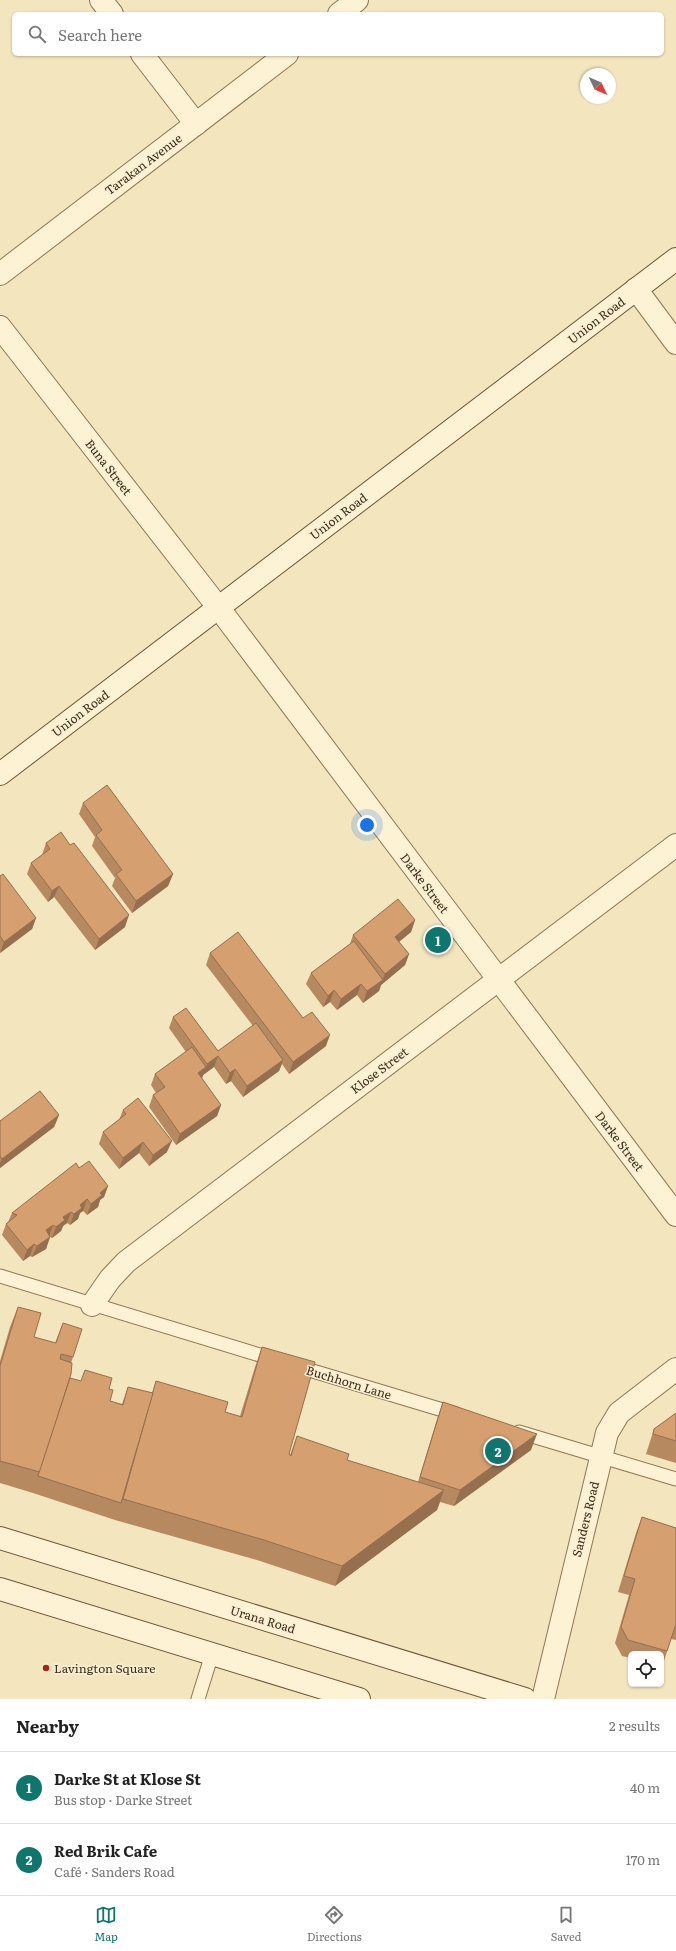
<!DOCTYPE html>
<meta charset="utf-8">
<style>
body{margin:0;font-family:Literata,serif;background:#f2f2f2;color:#222}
.controls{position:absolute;right:12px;bottom:12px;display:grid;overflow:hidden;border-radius:6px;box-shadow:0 1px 3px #0004}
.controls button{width:36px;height:36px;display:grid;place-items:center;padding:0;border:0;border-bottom:1px solid #e0e0e0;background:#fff;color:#222;font:20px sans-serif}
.compass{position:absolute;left:580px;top:68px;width:36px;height:36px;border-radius:50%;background:#fff;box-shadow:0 1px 3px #0004;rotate:134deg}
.you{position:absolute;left:367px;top:825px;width:14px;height:14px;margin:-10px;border:3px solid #fff;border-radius:50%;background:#1a73e8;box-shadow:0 0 0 6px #1a73e833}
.badge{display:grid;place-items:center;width:26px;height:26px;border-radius:50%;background:#0f766e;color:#fff;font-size:13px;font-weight:700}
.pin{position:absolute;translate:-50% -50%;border:2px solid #fff;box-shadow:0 1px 4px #0006}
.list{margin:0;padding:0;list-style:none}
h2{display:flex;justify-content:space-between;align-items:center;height:52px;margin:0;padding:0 16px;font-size:17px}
h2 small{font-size:13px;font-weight:400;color:#767676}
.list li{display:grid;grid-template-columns:26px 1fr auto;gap:12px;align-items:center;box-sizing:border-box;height:72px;padding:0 16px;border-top:1px solid #e0e0e0}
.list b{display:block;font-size:15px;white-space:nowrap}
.list p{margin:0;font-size:13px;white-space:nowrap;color:#767676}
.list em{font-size:13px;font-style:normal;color:#767676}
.icon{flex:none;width:22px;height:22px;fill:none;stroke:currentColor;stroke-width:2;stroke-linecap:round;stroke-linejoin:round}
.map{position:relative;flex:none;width:676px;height:1699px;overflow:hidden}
.search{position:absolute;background:#fff;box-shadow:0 1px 3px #0004;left:12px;right:12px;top:12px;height:44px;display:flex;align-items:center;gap:10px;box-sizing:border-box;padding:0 14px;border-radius:6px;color:#767676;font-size:15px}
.sheet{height:196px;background:#fff}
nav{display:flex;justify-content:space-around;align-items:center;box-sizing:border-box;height:56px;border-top:1px solid #e0e0e0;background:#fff;font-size:11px;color:#767676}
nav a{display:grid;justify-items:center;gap:2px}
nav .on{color:#0f766e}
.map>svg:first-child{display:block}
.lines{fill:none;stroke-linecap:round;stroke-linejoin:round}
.service-casing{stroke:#8e7655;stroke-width:15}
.minor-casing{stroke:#8e7655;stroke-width:24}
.secondary-casing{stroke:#6f5638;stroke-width:24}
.service{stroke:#fdf2d3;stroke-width:13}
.minor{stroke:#fdf2d3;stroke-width:22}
.secondary{stroke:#fdf2d3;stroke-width:22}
.wall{fill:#b78960}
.shaded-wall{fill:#956f4e}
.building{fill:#d59f70;stroke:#956f4e}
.poi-dot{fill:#a4231e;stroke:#f9efd0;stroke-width:1.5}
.labels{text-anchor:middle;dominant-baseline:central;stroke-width:3;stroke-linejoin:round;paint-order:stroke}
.street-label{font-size:12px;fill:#3c2c1b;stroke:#f9efd0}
.poi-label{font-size:12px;fill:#3c2c1b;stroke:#f9efd0;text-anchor:start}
</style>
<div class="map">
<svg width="676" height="1699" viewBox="0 0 676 1699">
<rect width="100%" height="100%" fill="#f3e6bf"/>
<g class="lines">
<defs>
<g id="service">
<path d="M0,1276L276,1360"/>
<path d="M296,1366L456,1414"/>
<path d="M519,1432L676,1479"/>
<path d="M198,1699L212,1654"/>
</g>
<g id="minor">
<path d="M101,0L112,14"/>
<path d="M339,14L357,0"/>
<path d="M142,54L196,124"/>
<path d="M0,274L287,54"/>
<path d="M636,289L676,343"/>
<path d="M0,327L218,607L676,1215"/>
<path d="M92,1305L110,1279L126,1262L676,845"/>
<path d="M543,1699L607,1433L619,1413L676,1369"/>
</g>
<g id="secondary">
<path d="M0,774L676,259"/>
<path d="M0,1538L525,1699"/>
<path d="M0,1589L359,1699"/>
</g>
</defs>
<use href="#service" class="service-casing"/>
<use href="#minor" class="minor-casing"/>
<use href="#secondary" class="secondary-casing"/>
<use href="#service" class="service"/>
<use href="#minor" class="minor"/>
<use href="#secondary" class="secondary"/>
</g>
<g class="wall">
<path d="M83,803L173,874L168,886L132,913L112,886L115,878L92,846L95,837L79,814Z"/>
<path d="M46,843L125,927L95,950L54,897L48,902L27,874L31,863L42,855Z"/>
<path d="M0,876L36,918L32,929L0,953Z"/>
<path d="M415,920L411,932L399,942L409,954L405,965L381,985L379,991L363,1003L357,995L337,1010L330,1002L323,1007L306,984L311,973L350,944L353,935Z"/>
<path d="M210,953L303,1018L326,1046L289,1074L282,1064L279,1071L243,1097L231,1081L226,1084L214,1067L203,1075L202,1078L221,1105L217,1116L176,1145L149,1107L153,1095L156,1093L151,1085L155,1074L186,1052L169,1028L173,1017L218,1051L253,1026L206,965Z"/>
<path d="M123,1110L167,1152L149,1166L139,1153L119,1169L99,1144L103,1132L119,1120Z"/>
<path d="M59,1115L54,1127L0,1168V1121Z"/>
<path d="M79,1168L108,1186L104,1197L100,1200L98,1207L87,1215L83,1211L80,1213L78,1219L70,1225L67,1223L63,1226L61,1231L52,1238L50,1237L46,1249L32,1257L30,1256L23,1261L2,1235L6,1224L8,1222L12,1213Z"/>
<path d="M18,1307L34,1337L55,1343L63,1323L73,1357L71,1363L70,1378L109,1389L110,1401L122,1404L128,1387L152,1393L156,1381L225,1412L240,1416L255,1367L262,1347L289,1454L290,1455L297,1436L347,1460L418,1482L437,1419L443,1402L531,1450L454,1506L440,1502L437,1510L335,1586L257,1560L115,1520L33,1493L0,1483V1361L10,1327Z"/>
<path d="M676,1413V1463L646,1454L654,1429Z"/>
<path d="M642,1517L676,1528V1640L671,1639L662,1667L661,1654H631V1658L622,1656L615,1643L629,1595L618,1592L636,1533Z"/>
</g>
<g class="shaded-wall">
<path d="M173,874L168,886L132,913L136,901Z"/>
<path d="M59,886L54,897L48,902L52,891Z"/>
<path d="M129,915L125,927L95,950L99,939Z"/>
<path d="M36,918L32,929L0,953L4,942Z"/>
<path d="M415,920L411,932L391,948L395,937Z"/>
<path d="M409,954L405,965L381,985L379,991L363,1003L367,991L382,980L385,974Z"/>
<path d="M361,984L357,995L337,1010L341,999Z"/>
<path d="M334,990L330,1002L323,1007L328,996Z"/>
<path d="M330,1035L326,1046L289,1074L293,1062Z"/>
<path d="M218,1056L214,1067L203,1075L202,1078L198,1073L206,1067L207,1064Z"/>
<path d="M283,1060L279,1071L243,1097L247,1086Z"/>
<path d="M235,1069L231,1081L226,1084L230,1073Z"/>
<path d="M221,1105L217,1116L176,1145L180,1134Z"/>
<path d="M59,1115L54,1127L0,1168V1163L2,1159Z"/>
<path d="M172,1141L167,1152L149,1166L153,1155Z"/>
<path d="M143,1142L139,1153L119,1169L123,1158Z"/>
<path d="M108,1186L104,1197L100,1200L98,1207L87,1215L91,1204L100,1193Z"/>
<path d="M87,1199L83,1211L80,1213L78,1219L70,1225L74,1214L80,1205Z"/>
<path d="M71,1212L67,1223L63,1226L61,1231L52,1238L56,1227L63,1217Z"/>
<path d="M53,1225L49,1236L46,1230Z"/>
<path d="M50,1237L46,1249L32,1257L37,1246Z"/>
<path d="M34,1244L30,1256L23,1261L27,1250Z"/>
<path d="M537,1434L531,1450L454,1506L460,1490Z"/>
<path d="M444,1490L437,1510L335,1586L342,1566Z"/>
</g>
<g class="building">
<path d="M107,785L173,874L136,901L116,874L122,870L96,835L102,830L83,803Z"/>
<path d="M61,832L70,845L74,843L129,915L99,939L59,886L52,891L31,863L50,849L46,843Z"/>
<path d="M3,874L36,918L4,942L0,936V876Z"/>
<path d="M398,899L415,920L395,937L409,954L385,974L353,935Z"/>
<path d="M238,932L303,1018L312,1012L330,1035L293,1062L210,953Z"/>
<path d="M354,941L383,980L367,991L361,984L341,999L334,990L328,996L311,973Z"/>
<path d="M186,1008L218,1051L256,1023L283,1060L247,1086L235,1069L230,1073L218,1056L207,1064L173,1017Z"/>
<path d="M192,1047L206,1067L198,1073L221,1105L180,1134L153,1095L165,1087L155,1074Z"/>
<path d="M40,1091L59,1115L2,1159L0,1156V1121Z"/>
<path d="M138,1098L172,1141L153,1155L143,1142L123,1158L103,1132L126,1114L123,1110Z"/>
<path d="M89,1161L108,1186L100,1193L102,1195L91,1204L87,1199L80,1205L82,1208L74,1214L71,1212L63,1217L65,1220L56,1227L53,1225L46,1230L50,1237L37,1246L34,1244L27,1250L6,1224L17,1215L12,1213L76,1163L79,1168Z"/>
<path d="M18,1307L41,1313L34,1337L56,1343L63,1323L82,1329L73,1357L61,1354L60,1359L72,1363L71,1374L40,1472L0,1461V1366Z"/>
<path d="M262,1347L315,1362L289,1454L291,1456L297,1436L349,1454L347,1460L444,1490L342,1566L264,1540L123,1499L156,1381L228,1402L225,1412L242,1417Z"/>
<path d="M85,1370L112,1378L109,1389L113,1390L110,1401L123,1405L128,1387L153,1393L121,1503L38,1476L70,1378L81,1381Z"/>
<path d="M443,1402L537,1434L460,1490L420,1477Z"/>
<path d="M676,1413V1441L653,1434L654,1429Z"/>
<path d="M642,1517L676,1528V1624L667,1651L628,1640L621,1627L635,1579L624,1576Z"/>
</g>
<circle class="poi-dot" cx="46" cy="1668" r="4"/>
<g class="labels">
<g class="street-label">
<text transform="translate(143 164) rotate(-37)">Tarakan Avenue</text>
<text transform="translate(596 320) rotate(-37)">Union Road</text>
<text transform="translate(109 467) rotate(52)">Buna Street</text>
<text transform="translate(338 516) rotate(-37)">Union Road</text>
<text transform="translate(80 713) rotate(-37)">Union Road</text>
<text transform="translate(425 883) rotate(53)">Darke Street</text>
<text transform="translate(379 1070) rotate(-37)">Klose Street</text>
<text transform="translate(620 1141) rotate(53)">Darke Street</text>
<text transform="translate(349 1382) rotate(17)">Buchhorn Lane</text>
<text transform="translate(585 1519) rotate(-76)">Sanders Road</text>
<text transform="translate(263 1619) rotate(17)">Urana Road</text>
</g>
<g class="poi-label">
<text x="54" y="1668">Lavington Square</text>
</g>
</g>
</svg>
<div class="controls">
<button><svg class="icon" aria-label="locate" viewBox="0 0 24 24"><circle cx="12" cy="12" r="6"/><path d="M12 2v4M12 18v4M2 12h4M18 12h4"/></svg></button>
</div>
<svg class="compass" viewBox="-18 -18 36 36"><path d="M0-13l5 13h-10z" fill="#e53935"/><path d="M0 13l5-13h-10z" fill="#767676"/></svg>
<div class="you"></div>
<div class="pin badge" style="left:438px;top:940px">1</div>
<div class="pin badge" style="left:498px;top:1451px">2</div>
<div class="search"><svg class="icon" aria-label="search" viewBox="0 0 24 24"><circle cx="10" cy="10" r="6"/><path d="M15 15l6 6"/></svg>Search here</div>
</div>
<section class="sheet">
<h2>Nearby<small>2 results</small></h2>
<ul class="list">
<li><span class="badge">1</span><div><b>Darke St at Klose St</b><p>Bus stop · Darke Street</p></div><em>40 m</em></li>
<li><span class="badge">2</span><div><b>Red Brik Cafe</b><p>Café · Sanders Road</p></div><em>170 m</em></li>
</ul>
</section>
<nav>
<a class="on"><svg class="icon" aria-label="map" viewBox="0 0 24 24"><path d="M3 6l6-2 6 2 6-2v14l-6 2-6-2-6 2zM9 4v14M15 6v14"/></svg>Map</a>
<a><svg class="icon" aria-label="directions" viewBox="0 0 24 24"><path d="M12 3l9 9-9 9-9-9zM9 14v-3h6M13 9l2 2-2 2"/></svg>Directions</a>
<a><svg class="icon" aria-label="saved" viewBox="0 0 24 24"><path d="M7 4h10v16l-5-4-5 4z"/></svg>Saved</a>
</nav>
